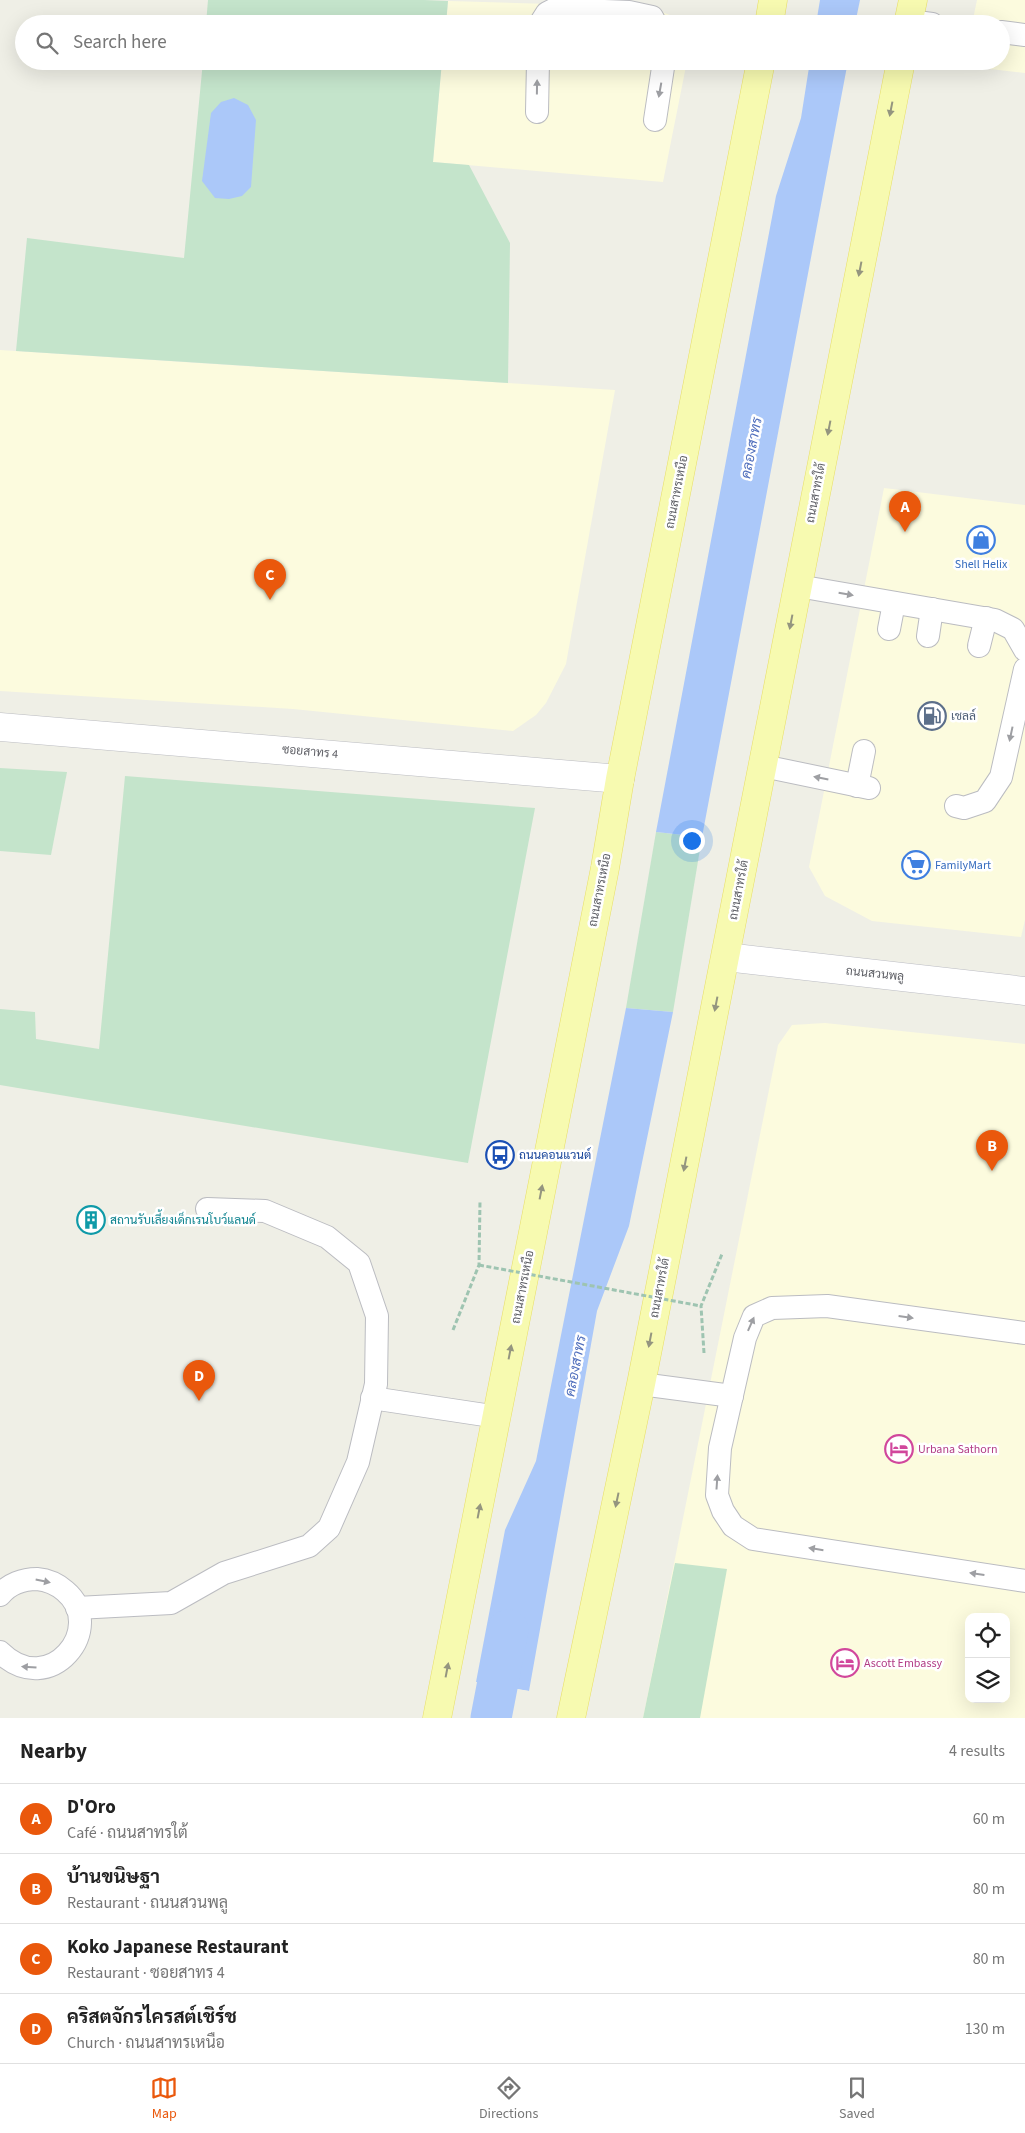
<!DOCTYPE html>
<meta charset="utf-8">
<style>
body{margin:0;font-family:"Source Sans 3",Sarabun,sans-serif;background:#f2f2f2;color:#222}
.controls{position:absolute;right:15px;bottom:15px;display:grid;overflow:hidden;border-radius:10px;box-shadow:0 5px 20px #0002}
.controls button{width:45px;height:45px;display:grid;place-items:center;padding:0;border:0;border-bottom:1px solid #e0e0e0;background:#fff;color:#222;font:25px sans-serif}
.you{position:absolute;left:691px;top:840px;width:18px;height:18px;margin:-12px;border:4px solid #fff;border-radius:50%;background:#1a73e8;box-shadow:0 0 0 8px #1a73e833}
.badge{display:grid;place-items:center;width:32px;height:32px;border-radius:50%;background:#ea580c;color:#fff;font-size:16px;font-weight:700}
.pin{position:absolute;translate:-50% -41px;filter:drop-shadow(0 1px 2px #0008)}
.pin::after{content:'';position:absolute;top:26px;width:18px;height:15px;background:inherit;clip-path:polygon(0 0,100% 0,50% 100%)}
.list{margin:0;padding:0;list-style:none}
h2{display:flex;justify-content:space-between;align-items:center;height:65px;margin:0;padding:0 20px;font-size:21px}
h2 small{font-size:16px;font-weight:400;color:#767676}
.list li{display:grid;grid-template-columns:32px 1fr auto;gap:15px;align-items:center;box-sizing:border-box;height:70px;padding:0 20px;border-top:1px solid #e0e0e0}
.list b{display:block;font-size:19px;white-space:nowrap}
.list p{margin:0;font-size:16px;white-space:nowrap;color:#767676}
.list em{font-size:16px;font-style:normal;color:#767676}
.icon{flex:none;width:28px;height:28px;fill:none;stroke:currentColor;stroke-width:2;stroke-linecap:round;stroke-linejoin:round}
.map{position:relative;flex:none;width:1025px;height:1718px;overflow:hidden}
.search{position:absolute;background:#fff;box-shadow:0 5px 20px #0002;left:15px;right:15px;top:15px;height:55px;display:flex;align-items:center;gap:12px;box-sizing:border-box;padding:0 18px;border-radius:28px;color:#767676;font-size:19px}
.sheet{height:345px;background:#fff}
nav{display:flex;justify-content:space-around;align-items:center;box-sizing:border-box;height:70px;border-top:1px solid #e0e0e0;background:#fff;font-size:14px;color:#767676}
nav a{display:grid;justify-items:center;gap:2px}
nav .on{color:#ea580c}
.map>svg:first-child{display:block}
.commercial{fill:#fcfbde;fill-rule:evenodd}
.green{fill:#c4e4cb}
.water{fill:#abc8f9}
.pier{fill:#efefe6}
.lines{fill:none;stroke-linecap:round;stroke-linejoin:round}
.canal{stroke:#abc8f9;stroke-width:41}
.lane-casing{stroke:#bbbcc1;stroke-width:24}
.street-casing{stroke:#bbbcc1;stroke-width:29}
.secondary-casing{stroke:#bbbcc3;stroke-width:29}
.primary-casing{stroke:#e8de66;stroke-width:29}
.path{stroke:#9ec4b1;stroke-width:3;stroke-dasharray:5 2.5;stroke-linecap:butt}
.lane{stroke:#fff;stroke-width:22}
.street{stroke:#fff;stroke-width:28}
.secondary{stroke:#fff;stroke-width:28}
.primary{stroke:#f7fab0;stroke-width:28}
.path-bridge{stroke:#9ec4b1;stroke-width:3;stroke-dasharray:5 2.5;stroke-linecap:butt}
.oneway{fill:#9e9fa3}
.oneway2{fill:#94957f}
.labels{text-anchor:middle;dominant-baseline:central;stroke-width:5;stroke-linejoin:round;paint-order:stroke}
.street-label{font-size:12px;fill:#5e5f65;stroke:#fff}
.shop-label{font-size:12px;fill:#366cbe;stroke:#fff}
.service-label{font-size:12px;fill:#4e5e75;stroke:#fff;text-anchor:start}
.transit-label{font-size:12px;fill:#164399;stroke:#fff;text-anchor:start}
.culture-label{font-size:12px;fill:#0d838f;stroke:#fff;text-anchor:start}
.hotel-label{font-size:12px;fill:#b23c85;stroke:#fff;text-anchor:start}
.water-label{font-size:14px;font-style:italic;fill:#4f6ebc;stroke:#fff}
</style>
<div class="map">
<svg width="1025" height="1718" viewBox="0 0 1025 1718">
<rect width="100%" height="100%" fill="#efefe6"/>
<g class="commercial">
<path d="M977,0H1025V73L964,66L965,61H1001V24H972Z"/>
<path d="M448,1L650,7L677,18L679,24H446Z"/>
<path d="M442,61H687L663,182L433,162Z"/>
<path d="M0,350L615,390L566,664L546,703L536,715L513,731L293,709L0,691Z"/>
<path d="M884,488L1025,505V920L1021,937L872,921L825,896L809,867Z"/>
<path d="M825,1023L1025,1044V1718H643L778,1045L792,1025ZM969,1617H1006V1699H969Z"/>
</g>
<g class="green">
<path d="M208,0H424L448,1L446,24H206Z"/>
<path d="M203,61H442L433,162L469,165L510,243L508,383L16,351L27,238L184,258Z"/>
<path d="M0,768L67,772L51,855L0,851Z"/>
<path d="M125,776L535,808L468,1163L0,1085V1009L35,1012L36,1039L99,1049Z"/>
<path d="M656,832L702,837L673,1012L626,1008Z"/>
<path d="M675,1563L727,1569L700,1718H643Z"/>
</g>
<g class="water">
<path d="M820,0H860L855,24H816Z"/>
<path d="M810,61H848L702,837L656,832L776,196L801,118Z"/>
<path d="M234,98L248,105L256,120L251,187L242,196L229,199L215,198L202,181L211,113L221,102Z"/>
<path d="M626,1008L673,1012L629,1226L597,1311L529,1691L476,1682L505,1530L536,1461Z"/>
</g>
<path class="pier" d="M476,1682L529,1691L528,1694L476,1685Z"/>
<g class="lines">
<path class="canal" d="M491,1718L508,1630"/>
<defs>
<g id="lane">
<path d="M909,21L932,24"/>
<path d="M540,24L547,13L555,9L629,12L652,17L656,24"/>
<path d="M1001,32L1025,35"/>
<path d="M537,112L538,61"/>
<path d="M655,120L664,61"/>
<path d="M798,586L995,620L1013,629L1025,650"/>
<path d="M889,629L894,603"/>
<path d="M928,636L932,609"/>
<path d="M979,646L986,618"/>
<path d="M763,766L869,788"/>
<path d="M857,786L864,751"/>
<path d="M956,806L964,808L985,801L1001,777L1025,669"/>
<path d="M1025,1333L827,1306L772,1308L754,1316L745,1338L720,1448L717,1495L723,1511L733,1526L753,1539L1025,1581"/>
<path d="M641,1384L732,1396"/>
<path d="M372,1398L498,1417"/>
<path d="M0,1595C9,1584 23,1579 37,1579C48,1580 57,1584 65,1591C108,1627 50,1701 0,1652"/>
<path d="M77,1608L171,1603L224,1573L309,1546L329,1528L358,1462L376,1384L377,1316L359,1263L327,1237L265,1211L207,1209"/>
</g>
<path id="street" d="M0,727L620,779"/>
<path id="secondary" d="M726,957L1025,991"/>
<g id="primary">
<path d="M769,24L773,0"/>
<path d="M908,24L913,0"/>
<path d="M437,1718L605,868L620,779L761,61"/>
<path d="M571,1718L641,1384L901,61"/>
</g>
</defs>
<use href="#lane" class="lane-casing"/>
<use href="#street" class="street-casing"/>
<use href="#secondary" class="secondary-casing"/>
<use href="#primary" class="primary-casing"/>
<g class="path">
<path d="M453,1330L479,1265L480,1201"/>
<path d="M704,1353L701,1306L722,1254"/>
</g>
<use href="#lane" class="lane"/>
<use href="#street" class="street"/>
<use href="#secondary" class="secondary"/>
<use href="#primary" class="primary"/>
<path class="path-bridge" d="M479,1265L701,1306"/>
</g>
<defs><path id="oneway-solid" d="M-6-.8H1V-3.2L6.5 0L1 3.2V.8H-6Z" transform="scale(1.25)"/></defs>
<g class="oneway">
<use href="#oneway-solid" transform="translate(537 87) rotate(-89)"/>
<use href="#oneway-solid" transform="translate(660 90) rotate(100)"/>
<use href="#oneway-solid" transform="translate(846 594) rotate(10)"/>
<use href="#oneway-solid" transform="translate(1011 734) rotate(102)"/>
<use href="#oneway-solid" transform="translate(821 778) rotate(-169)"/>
<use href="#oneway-solid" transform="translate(906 1317) rotate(8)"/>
<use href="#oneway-solid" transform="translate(751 1324) rotate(-66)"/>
<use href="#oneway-solid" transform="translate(717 1482) rotate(-86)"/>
<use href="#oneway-solid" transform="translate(816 1549) rotate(-171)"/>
<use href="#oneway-solid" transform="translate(977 1574) rotate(-172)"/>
<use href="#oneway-solid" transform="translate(43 1581) rotate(12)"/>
<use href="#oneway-solid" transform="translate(29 1667) rotate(-176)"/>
</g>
<g class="oneway2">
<use href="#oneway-solid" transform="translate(891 109) rotate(101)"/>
<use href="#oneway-solid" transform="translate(860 269) rotate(101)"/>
<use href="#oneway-solid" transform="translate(829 428) rotate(101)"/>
<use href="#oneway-solid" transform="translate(791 622) rotate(101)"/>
<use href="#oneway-solid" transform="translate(716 1004) rotate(101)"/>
<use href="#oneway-solid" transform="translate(685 1164) rotate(101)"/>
<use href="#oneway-solid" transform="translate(541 1192) rotate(-79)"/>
<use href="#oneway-solid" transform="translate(650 1340) rotate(101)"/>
<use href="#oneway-solid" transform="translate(510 1352) rotate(-79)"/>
<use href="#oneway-solid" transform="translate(617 1500) rotate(102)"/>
<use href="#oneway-solid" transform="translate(479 1511) rotate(-79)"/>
<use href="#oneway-solid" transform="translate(447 1670) rotate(-79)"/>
</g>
<defs>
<symbol id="shop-ring" viewBox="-11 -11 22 22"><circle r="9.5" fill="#fff" stroke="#3f7fe0" stroke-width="1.5"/><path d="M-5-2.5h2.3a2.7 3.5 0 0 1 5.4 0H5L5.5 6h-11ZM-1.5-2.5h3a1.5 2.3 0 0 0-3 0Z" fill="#3f7fe0"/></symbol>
<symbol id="fuel-ring" viewBox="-11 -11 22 22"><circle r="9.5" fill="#fff" stroke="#5c6f8a" stroke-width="1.5"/><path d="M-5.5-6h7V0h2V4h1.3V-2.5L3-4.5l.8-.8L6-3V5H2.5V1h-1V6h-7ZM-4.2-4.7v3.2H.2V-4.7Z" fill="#5c6f8a"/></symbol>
<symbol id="supermarket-ring" viewBox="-11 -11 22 22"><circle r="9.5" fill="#fff" stroke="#3f7fe0" stroke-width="1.5"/><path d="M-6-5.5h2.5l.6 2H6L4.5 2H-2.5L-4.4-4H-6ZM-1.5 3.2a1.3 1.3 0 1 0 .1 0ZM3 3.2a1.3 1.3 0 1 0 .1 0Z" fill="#3f7fe0"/></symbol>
<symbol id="bus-ring" viewBox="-11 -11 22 22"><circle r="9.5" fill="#fff" stroke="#1a4fb4" stroke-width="1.5"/><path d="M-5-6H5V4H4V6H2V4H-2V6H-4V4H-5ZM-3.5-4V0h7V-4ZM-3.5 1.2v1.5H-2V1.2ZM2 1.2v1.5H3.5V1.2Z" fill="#1a4fb4"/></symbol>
<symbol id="building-ring" viewBox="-11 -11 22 22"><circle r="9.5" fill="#fff" stroke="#0f9aa8" stroke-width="1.5"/><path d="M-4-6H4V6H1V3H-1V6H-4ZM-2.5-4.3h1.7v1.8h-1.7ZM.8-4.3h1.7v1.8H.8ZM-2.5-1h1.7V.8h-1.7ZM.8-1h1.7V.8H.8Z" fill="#0f9aa8"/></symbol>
<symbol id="hotel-ring" viewBox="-11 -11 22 22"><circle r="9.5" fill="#fff" stroke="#d1479c" stroke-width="1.5"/><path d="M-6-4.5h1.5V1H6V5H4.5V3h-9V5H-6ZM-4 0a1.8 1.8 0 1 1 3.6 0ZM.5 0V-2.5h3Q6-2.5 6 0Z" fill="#d1479c"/></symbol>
</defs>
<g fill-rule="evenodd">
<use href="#shop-ring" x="965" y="524" width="32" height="32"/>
<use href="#fuel-ring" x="916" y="700" width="32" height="32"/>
<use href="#supermarket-ring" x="900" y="849" width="32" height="32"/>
<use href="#bus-ring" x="484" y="1139" width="32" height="32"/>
<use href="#building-ring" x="75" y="1204" width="32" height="32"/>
<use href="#hotel-ring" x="883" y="1433" width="32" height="32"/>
<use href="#hotel-ring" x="829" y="1647" width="32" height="32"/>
</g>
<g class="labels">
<g class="street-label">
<text transform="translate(677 492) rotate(-79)">ถนนสาทรเหนือ</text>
<text transform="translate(816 493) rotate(-79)">ถนนสาทรใต้</text>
<text transform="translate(310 752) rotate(5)">ซอยสาทร 4</text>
<text transform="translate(600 890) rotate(-79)">ถนนสาทรเหนือ</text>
<text transform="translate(739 890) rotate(-79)">ถนนสาทรใต้</text>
<text transform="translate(875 974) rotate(6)">ถนนสวนพลู</text>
<text transform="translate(523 1287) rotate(-79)">ถนนสาทรเหนือ</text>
<text transform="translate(660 1288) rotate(-79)">ถนนสาทรใต้</text>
</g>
<g class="shop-label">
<text x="981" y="564">Shell Helix</text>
<text x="935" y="865" text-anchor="start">FamilyMart</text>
</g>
<g class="service-label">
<text x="951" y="716">เชลล์</text>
</g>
<g class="transit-label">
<text x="519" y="1155">ถนนคอนแวนต์</text>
</g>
<g class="culture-label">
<text x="110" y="1220">สถานรับเลี้ยงเด็กเรนโบว์แลนด์</text>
</g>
<g class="hotel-label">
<text x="918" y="1449">Urbana Sathorn</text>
<text x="864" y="1663">Ascott Embassy</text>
</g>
<g class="water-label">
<text transform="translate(752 448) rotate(-79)">คลองสาทร</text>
<text transform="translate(576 1366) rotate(-79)">คลองสาทร</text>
</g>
</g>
</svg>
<div class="controls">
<button><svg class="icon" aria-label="locate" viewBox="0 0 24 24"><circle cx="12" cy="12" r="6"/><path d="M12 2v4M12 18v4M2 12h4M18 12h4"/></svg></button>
<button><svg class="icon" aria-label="layers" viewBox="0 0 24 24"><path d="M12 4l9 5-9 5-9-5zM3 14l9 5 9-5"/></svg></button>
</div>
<div class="you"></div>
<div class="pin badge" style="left:905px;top:532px">A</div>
<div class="pin badge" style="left:992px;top:1171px">B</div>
<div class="pin badge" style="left:270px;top:600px">C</div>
<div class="pin badge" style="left:199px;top:1401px">D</div>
<div class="search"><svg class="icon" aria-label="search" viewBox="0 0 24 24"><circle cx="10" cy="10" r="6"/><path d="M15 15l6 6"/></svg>Search here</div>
</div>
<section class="sheet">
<h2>Nearby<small>4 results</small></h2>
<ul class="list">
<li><span class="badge">A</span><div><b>D'Oro</b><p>Café · ถนนสาทรใต้</p></div><em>60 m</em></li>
<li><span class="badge">B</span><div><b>บ้านขนิษฐา</b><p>Restaurant · ถนนสวนพลู</p></div><em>80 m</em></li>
<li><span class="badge">C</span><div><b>Koko Japanese Restaurant</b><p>Restaurant · ซอยสาทร 4</p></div><em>80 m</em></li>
<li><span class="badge">D</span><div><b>คริสตจักรไครสต์เชิร์ช</b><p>Church · ถนนสาทรเหนือ</p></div><em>130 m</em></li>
</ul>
</section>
<nav>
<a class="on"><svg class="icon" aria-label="map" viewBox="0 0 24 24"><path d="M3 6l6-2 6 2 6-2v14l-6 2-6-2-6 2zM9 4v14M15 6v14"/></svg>Map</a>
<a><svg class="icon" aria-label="directions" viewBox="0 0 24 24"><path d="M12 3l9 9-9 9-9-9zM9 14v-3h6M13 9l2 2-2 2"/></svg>Directions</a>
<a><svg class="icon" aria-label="saved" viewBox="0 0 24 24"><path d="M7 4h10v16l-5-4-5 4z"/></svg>Saved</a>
</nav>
